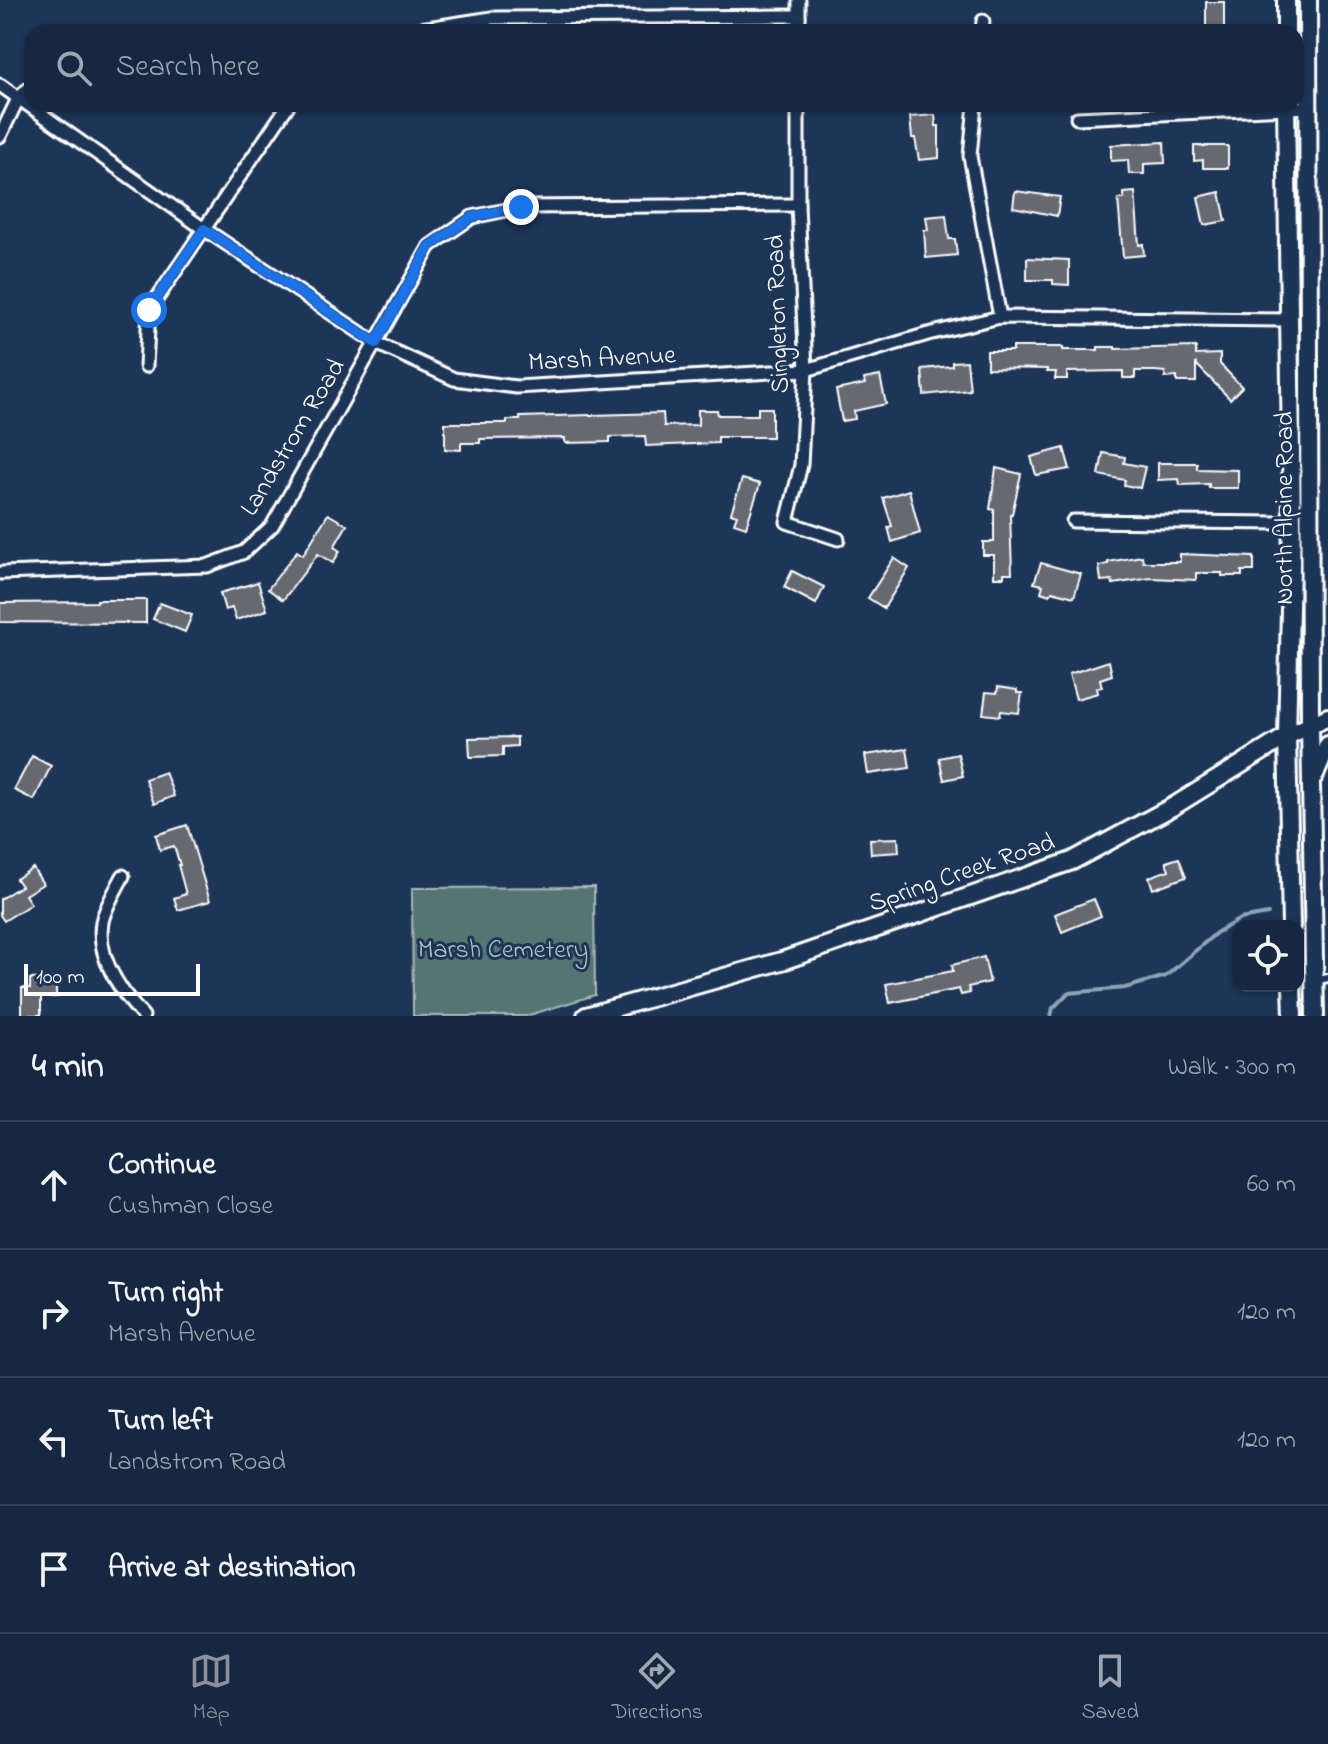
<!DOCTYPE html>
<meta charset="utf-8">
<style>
body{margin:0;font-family:"Indie Flower",sans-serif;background:#1f3048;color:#f1f3f6}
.controls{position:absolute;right:24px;bottom:24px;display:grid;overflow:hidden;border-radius:16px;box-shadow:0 2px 6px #0004}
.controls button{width:72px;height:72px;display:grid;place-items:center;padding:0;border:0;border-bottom:2px solid #35445a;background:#162841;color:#f1f3f6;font:40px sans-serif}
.scale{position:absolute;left:24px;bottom:20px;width:176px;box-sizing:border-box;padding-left:8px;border:4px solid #fff;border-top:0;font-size:22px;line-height:28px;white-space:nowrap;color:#fff;-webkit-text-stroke:6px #1d3557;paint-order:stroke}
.stop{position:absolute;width:24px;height:24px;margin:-18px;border:6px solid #1a73e8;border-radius:50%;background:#fff}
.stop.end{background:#1a73e8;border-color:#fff;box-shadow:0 2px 8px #0008}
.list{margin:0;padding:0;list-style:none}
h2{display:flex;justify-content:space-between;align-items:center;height:104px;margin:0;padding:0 32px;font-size:34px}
h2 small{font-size:26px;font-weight:400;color:#9ea6b1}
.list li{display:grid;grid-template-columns:52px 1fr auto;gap:24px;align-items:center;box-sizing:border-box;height:128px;padding:0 32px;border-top:2px solid #35445a}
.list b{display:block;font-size:30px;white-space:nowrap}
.list p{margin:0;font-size:26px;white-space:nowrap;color:#9ea6b1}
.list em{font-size:26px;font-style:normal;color:#9ea6b1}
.icon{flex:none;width:44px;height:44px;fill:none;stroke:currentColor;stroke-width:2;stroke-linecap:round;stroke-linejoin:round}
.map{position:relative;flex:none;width:1328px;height:1016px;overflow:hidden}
.search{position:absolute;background:#162841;box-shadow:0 2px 6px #0004;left:24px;right:24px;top:24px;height:88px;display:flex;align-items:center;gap:20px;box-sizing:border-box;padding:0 28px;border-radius:24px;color:#9ea6b1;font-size:30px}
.sheet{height:616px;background:#162841}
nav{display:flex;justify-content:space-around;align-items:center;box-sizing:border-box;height:112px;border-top:2px solid #35445a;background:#162841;font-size:22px;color:#9ea6b1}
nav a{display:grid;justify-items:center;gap:4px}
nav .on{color:#8c9099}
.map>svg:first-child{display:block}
.green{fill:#557472;stroke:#aabab8;stroke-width:2}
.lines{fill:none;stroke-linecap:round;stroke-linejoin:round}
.stream{stroke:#8ba5b3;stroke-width:4}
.building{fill:#666970;stroke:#fff;stroke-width:2}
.lane-casing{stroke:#fff;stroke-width:12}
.street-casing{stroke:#fff;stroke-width:17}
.secondary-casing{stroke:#fff;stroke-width:22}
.lane{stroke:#1d3557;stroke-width:6}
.street{stroke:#1d3557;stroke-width:11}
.secondary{stroke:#1d3557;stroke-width:16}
.route{stroke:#1a73e8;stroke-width:10}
.labels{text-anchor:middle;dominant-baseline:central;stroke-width:6;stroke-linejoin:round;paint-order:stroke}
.street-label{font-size:26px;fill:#fff;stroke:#1d3557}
.park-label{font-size:26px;fill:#b2c0c0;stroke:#1d3557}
</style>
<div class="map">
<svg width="1328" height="1016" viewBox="0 0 1328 1016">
<rect width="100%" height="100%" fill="#1d3557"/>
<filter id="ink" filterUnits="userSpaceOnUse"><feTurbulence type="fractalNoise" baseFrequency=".0125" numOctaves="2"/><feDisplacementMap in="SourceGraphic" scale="16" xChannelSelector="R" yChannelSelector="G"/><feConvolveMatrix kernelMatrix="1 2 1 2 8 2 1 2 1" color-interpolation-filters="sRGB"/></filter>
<g filter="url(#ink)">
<path class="green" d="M594,887L595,995L526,1016H413L412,888Z"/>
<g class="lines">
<path class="stream" d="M1051,1016L1053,1008L1068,993L1125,988L1166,976L1216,933L1240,919L1268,914"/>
</g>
<g class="building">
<rect x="1206" y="2" width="18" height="30"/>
<path d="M935,115L936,126H939V158L919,160L915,138H912L910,117Z"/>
<path d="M1164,142L1165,163L1144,164V174H1129L1128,160L1111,161V145Z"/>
<path d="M1194,146H1228V168H1203V160L1194,161Z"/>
<path d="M1015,191L1060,197L1057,216L1013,207Z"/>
<path d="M1135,192L1139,245L1143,244L1144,255L1123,257L1118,199H1124V193Z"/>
<path d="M1220,192L1226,221L1204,225L1198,197Z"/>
<path d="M946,215L949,239H955L957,255L926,258L924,230H928L926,217Z"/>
<path d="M1027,258L1069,260V285L1053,284V280H1027Z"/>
<path d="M1013,347H1063V350H1098V347H1115V349L1196,347V355L1220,354V364L1242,387L1230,399L1196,364V382H1177V377L1165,378V372L1155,371H1135V378H1123V371L1067,372V379H1055L1056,372H1047V369L987,368V351H1013Z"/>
<path d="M967,361L970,390L924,395L922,369L952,366V362Z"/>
<path d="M880,376L886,404L854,411L855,419L842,421L836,390L865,384L864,379Z"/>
<path d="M758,408H772V437H718V443L646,446L645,436L610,437V442L565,443V438L480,439V443H461V450L445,449V423H507V420H520V417L663,413L664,426L698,425V410H717L718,415H758Z"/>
<path d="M1064,448L1070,469L1036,475L1031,457Z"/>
<path d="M1103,453L1125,457L1124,463L1145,467L1140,488L1124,485L1125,480L1099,475Z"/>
<path d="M1158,463H1197V469L1238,470V488H1209V484L1180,485L1179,479L1158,480Z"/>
<path d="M996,468L1021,474L1012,514H1010L1012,573H1004V577H994V555H983V542H994V510L990,509Z"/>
<path d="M742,479L760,484L746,527L734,523L737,515L731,513Z"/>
<path d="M909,490L920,533L892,542L888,527L892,526L883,498Z"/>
<path d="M328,514L347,525L334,547L340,551L333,563L318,554L283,600L268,589L297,551L303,555Z"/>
<path d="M1180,554L1254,557V571H1242V576H1222V573H1196V580L1151,578L1113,584L1112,580L1101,581L1099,566L1108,564V562L1142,556L1143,562H1180Z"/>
<path d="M894,558L909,568L884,608L868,598Z"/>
<path d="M1041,563L1081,574L1074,597L1052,591L1050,595L1041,592L1043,585L1034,583Z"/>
<path d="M792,571L824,587L816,604L784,587Z"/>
<path d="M258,582L267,610L236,620L232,608L225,610L220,593Z"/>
<path d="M97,600H146V623L0,622V603L97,602Z"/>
<path d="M160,603L192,615L185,632L153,619Z"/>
<path d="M1109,661L1112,675L1100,679L1102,687L1097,688L1098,693L1076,699L1069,674Z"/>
<path d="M998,687L1017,690V693H1022L1019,713L1001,711L1000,716L983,714L986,692L997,693Z"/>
<path d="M517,737V746L503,747V756L470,757L469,738Z"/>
<path d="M907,749L910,768L868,774L865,755Z"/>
<path d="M958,754L963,776L944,780L939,758Z"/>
<path d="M32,756L51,766L34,800L14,790Z"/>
<path d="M165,772L174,796L154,804L145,779Z"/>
<path d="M187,825L210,901L178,910L174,898L186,894L178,865H180L174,846L160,850L156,835Z"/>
<path d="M898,838L899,852L871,854L870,839Z"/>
<path d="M1179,858L1186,877L1153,889L1149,877L1169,870L1166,862Z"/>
<path d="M33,868L43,884L25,895L31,904L4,921L0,915V899L21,886L16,879Z"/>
<path d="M1094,899L1101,916L1062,932L1055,914Z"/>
<path d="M984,957L990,982L968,987L970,993L961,995L959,989L890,1003L886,984L953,971L952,965Z"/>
<path d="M56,978V997H41V1015H22V988H30V979Z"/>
</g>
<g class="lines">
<defs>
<path id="lane" d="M1315,981L1328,978"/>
<g id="street">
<path d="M401,32L492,18L799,16"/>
<path d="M799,32V0"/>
<path d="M982,32L983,21"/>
<path d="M0,85L204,229L376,343L454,379L516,387L806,370L928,334L1000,317L1288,320"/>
<path d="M798,104V205L806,370L801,465L787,522L838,539"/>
<path d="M975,104L970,156L1000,317"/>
<path d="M1077,118L1309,107"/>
<path d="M0,136L18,99L32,85"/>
<path d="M146,366L149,310L289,104"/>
<path d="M1073,521L1292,523"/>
<path d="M0,573L207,566L244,552L272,526L430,246L472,217L521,207L798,205"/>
<path d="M123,876C116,890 105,907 102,922C96,957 121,992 143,1016"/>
</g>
<g id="secondary">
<path d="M1286,0V32"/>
<path d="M1308,0L1310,726L1315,1016"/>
<path d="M1286,104L1292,523L1287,736L1291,926"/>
<path d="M1315,775L1328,745"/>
<path d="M1292,986L1293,1016"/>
<path d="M586,1016L785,960L1072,861L1174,806L1287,736L1328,717"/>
</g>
</defs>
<use href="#lane" class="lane-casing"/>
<use href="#street" class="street-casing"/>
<use href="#secondary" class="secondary-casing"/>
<use href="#lane" class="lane"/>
<use href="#street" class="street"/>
<use href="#secondary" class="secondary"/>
</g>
</g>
<g class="lines" filter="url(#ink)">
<path class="route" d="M149,310L204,229L376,343L430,246L472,217L521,207"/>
</g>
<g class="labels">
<g class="street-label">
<text transform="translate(779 314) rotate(-92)">Singleton Road</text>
<text transform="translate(602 360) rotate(-3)">Marsh Avenue</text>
<text transform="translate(294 438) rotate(-59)">Landstrom Road</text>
<text transform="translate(1286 508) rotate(-90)">North Alpine Road</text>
<text transform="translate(962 874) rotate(-19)">Spring Creek Road</text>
</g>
<g class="park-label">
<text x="503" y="951">Marsh Cemetery</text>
</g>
</g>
</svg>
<div class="controls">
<button><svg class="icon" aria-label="locate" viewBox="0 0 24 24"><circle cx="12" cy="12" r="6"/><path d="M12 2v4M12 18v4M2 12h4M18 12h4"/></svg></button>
</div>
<div class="scale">100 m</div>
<div class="stop" style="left:149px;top:310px"></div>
<div class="stop end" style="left:521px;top:207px"></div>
<div class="search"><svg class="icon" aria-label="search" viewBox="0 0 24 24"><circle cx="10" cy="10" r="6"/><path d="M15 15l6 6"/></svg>Search here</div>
</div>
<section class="sheet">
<h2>4 min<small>Walk · 300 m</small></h2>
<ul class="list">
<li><svg class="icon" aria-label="ahead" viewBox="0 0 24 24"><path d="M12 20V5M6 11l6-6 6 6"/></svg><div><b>Continue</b><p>Cushman Close</p></div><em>60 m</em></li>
<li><svg class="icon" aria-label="right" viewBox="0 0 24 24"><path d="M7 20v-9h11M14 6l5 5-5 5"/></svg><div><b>Turn right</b><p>Marsh Avenue</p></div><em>120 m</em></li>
<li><svg class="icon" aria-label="left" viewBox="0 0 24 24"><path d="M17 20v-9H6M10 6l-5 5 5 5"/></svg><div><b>Turn left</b><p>Landstrom Road</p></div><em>120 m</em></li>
<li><svg class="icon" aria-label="arrive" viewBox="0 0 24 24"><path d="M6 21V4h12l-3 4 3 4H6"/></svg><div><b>Arrive at destination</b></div></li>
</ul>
</section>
<nav>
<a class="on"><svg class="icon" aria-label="map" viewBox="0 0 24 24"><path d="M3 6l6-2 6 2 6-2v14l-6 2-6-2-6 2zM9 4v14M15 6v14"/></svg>Map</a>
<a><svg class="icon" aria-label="directions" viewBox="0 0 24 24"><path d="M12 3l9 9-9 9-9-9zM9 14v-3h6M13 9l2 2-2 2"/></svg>Directions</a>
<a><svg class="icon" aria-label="saved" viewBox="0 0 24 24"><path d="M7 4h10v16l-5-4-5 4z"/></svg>Saved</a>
</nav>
